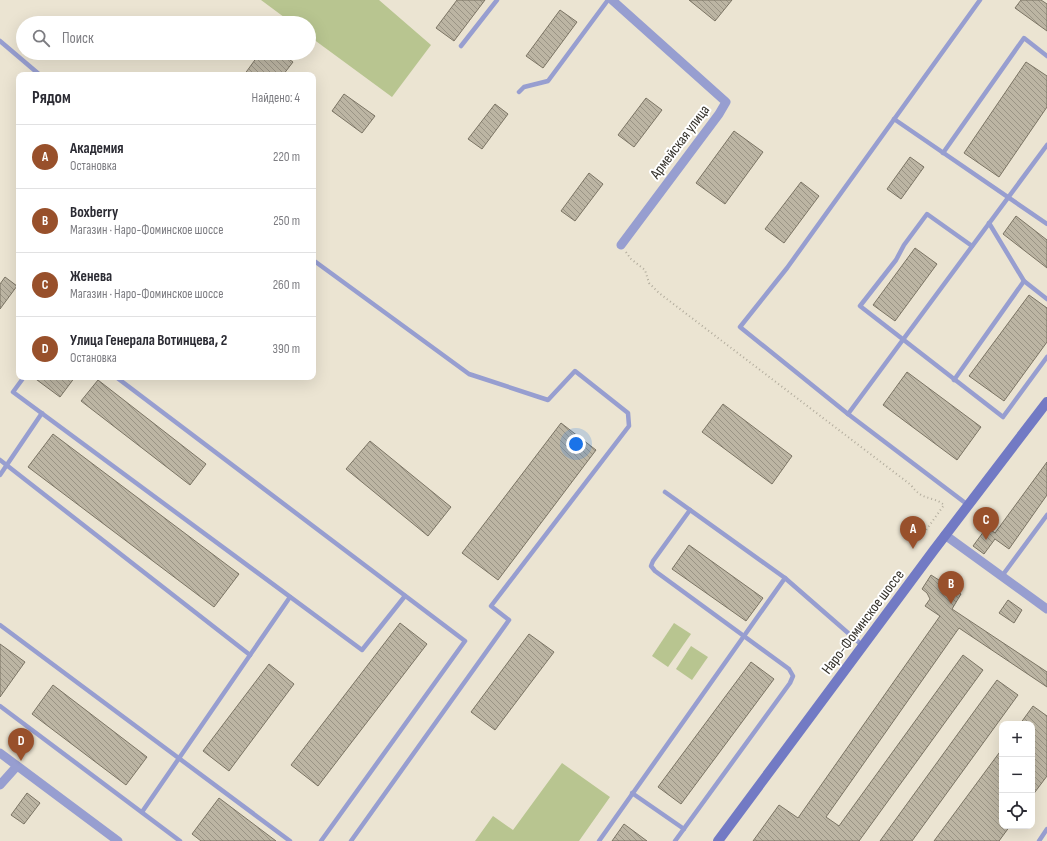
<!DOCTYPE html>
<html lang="ru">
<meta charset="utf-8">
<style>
body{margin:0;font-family:"Sofia Sans Condensed",sans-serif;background:#f2f2f3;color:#2b2b33}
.controls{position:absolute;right:12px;bottom:12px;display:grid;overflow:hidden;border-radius:8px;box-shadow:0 4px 16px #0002}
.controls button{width:36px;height:36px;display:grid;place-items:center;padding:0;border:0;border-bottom:1px solid #e1e1e2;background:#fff;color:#2b2b33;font:20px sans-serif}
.you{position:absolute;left:576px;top:444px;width:14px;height:14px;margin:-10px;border:3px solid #fff;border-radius:50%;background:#1a73e8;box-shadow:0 0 0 6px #1a73e833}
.badge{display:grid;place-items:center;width:26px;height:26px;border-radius:50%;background:#98502b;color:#fff;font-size:13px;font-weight:700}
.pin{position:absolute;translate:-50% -33px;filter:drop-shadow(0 1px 2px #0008)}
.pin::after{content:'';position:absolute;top:21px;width:14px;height:12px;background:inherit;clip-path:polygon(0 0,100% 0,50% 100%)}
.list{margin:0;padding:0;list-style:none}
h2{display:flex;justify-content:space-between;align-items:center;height:52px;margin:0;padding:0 16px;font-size:17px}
h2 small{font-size:13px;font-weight:400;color:#7c7c81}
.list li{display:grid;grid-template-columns:26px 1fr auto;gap:12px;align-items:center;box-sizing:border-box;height:64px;padding:0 16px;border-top:1px solid #e1e1e2}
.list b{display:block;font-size:15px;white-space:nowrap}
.list p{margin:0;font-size:13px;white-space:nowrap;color:#7c7c81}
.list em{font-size:13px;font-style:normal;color:#7c7c81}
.icon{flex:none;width:22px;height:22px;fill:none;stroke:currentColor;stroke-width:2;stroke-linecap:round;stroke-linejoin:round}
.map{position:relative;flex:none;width:1047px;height:841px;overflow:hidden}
.search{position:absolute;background:#fff;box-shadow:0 4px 16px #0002;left:16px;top:16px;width:300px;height:44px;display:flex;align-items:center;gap:10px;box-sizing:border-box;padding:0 14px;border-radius:22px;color:#7c7c81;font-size:15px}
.panel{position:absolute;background:#fff;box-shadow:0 4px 16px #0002;left:16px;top:72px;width:300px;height:308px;border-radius:8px}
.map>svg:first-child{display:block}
.green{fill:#b8c590}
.building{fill:url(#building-back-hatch);stroke:#7b7464}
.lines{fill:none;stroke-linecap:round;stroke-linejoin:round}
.path{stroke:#b2ac9d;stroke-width:2;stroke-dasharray:1 3;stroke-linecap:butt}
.service{stroke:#979ed0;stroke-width:4.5}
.minor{stroke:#979ed0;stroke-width:9}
.secondary{stroke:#727ac4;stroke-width:10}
.labels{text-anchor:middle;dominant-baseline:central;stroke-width:4;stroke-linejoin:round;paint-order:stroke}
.street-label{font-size:15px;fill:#36332c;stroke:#fff}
</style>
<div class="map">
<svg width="1047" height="841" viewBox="0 0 1047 841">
<defs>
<pattern id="building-back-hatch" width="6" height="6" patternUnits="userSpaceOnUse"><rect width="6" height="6" fill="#bcb5a3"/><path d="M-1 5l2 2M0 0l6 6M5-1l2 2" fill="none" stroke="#9a9485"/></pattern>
</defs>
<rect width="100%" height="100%" fill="#ebe4d2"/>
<g class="green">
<path d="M261,0H379L431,45L392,97L309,36V23H292Z"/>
<path d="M674,623L691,634L668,667L652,656Z"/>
<path d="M691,646L708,657L692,680L676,669Z"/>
<path d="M562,763L610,797L579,841H475L493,816L513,830Z"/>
</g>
<g class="building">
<path d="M457,0H485L454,41L436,28Z"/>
<path d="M689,0H732L715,21Z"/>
<path d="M1021,0H1041L1047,4V31L1015,8Z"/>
<path d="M560,10L577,22L543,68L526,56Z"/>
<path d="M260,53H280L293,62L283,75H244Z"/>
<path d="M1026,62L1047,76V107L999,177L964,153Z"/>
<path d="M344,94L375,116L362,133L332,111Z"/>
<path d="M646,98L662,110L634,147L618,135Z"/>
<path d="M495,104L508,114L482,149L468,139Z"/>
<path d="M734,131L763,152L725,204L696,183Z"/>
<path d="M910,157L924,167L901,199L887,189Z"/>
<path d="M589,173L603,184L575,221L561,211Z"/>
<path d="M801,182L819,196L784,243L765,229Z"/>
<path d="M1016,216L1047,240V268L1003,234Z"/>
<path d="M915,248L937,264L895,321L873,305Z"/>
<path d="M5,277L17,286L0,309V284Z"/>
<path d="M1029,295L1047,308V342L1004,401L969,376Z"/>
<path d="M907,372L981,427L957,460L883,405Z"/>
<path d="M33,377H75L60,397Z"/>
<path d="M98,380L206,464L190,485L81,401Z"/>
<path d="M723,404L792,456L772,484L702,432Z"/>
<path d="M561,423L596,450L498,580L462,553Z"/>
<path d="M53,434L239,574L214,607L28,467Z"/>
<path d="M370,441L451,507L428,536L346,469Z"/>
<path d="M1047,462V495L1009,549L995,539L984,554L973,546L987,527L995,533Z"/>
<path d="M689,545L763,598L746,621L672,569Z"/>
<path d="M931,575L961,594L952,609L1047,672V687L959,628L826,817L839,826L963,655L983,670L859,841H753L779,805L798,818L940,616L925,606L930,599L927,593L922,589Z"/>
<path d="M1008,600L1022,610L1014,623L999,613Z"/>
<path d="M400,623L427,644L318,786L291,765Z"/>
<path d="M529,634L554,652L495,730L471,712Z"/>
<path d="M0,644L25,662L0,697Z"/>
<path d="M751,662L774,679L681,804L658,787Z"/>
<path d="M269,664L294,684L229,771L203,751Z"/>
<path d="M997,680L1018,695L912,841H880Z"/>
<path d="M53,685L147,757L126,785L32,714Z"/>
<path d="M1033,706L1047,716V776L1032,796V724H1020Z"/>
<path d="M1002,749V826H1010L999,841H934Z"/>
<path d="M27,793L40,803L24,824L11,815Z"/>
<path d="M219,798L276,841H201L192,834Z"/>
<path d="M624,824L647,841H612Z"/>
</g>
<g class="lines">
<path class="path" d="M626,252L631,259L645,270L649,283L659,293L911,485C923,502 932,495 944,505L919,540"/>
<g class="service">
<path d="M0,41L40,75"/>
<path d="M461,46L497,0"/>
<path d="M519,92L524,87L548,81L608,0"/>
<path d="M894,119L1047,224"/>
<path d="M943,153L1024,38L1047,56"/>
<path d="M989,223L1024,281L1047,299"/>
<path d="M972,246L927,214L904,245L896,260L860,306L1003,417L1047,357"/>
<path d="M313,260L469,374L548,400L575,371L628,413L629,426L491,606L509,620L351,841"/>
<path d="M24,377L13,392L362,650L405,596"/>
<path d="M116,377L465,641L321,841"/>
<path d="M954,380L1024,281"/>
<path d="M848,414L1047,145"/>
<path d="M0,460L250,655"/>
<path d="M0,475L42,413"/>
<path d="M665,492L785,578L863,646"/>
<path d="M968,505L848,414L740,327L787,268L980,0"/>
<path d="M1002,576L1047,515"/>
<path d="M0,625L290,841"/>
<path d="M0,706L180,841"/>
<path d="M632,793L684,829"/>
<path d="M142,812L290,597"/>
<path d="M599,841L785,578"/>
<path d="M675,841L790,683L793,676L789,669L655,571L651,566L653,561L690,510"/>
<path d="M1039,841L1047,829"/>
</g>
<g class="minor">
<path d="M612,0L726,102L719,114L621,245"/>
<path d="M945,535L1047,609"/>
<path d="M0,753L118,841"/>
<path d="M0,785L17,766"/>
</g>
<path class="secondary" d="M718,841L934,550L1047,402"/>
</g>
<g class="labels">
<g class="street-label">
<text transform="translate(680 142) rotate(-53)">Армейская улица</text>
<text transform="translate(863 622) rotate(-53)">Наро-Фоминское шоссе</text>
</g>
</g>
</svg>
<div class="controls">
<button>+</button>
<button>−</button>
<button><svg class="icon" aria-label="locate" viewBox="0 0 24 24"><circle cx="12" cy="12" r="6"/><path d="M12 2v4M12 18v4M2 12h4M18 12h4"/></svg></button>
</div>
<div class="you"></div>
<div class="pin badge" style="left:913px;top:549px">A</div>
<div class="pin badge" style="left:951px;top:604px">B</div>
<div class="pin badge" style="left:986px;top:540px">C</div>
<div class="pin badge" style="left:21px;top:761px">D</div>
<div class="search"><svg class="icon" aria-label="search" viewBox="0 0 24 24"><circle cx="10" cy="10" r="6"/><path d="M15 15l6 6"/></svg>Поиск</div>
<section class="panel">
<h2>Рядом<small>Найдено: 4</small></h2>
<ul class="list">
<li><span class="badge">A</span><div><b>Академия</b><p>Остановка</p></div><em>220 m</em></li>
<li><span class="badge">B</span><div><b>Boxberry</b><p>Магазин · Наро-Фоминское шоссе</p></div><em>250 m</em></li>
<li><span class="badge">C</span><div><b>Женева</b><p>Магазин · Наро-Фоминское шоссе</p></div><em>260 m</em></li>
<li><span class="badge">D</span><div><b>Улица Генерала Вотинцева, 2</b><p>Остановка</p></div><em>390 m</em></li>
</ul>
</section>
</div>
